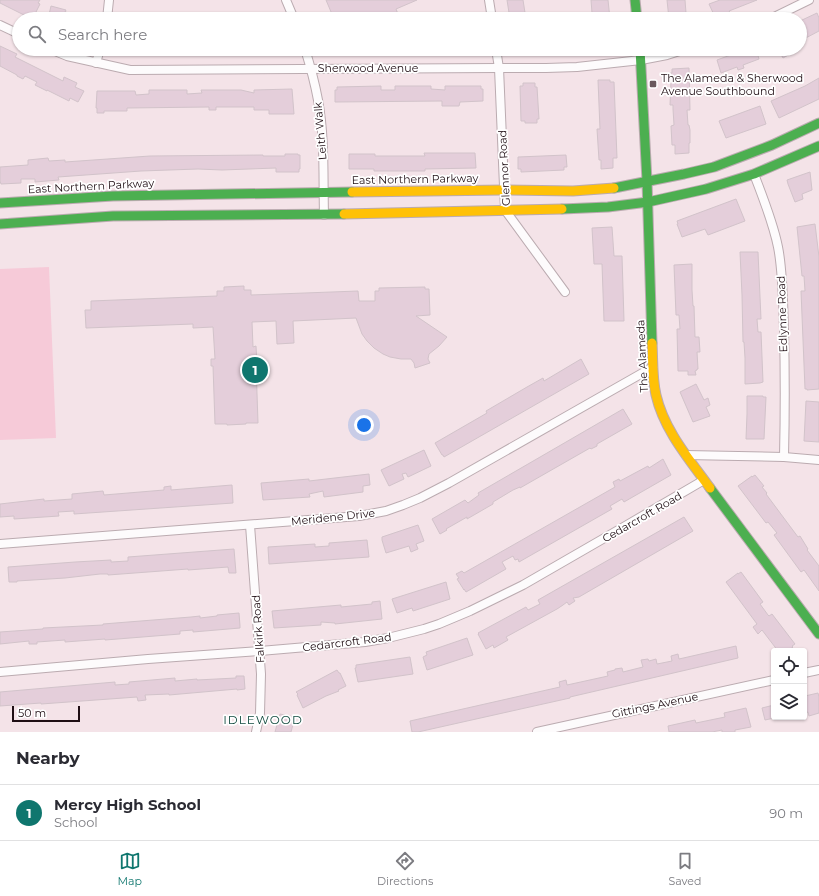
<!DOCTYPE html>
<style>
body{margin:0;font-family:Montserrat,sans-serif;background:#f2f2f3;color:#2b2b33}
.controls{position:absolute;right:12px;bottom:12px;display:grid;overflow:hidden;border-radius:4px;box-shadow:0 1px 3px #0004}
.controls button{width:36px;height:36px;display:grid;place-items:center;padding:0;border:0;border-bottom:1px solid #e1e1e2;background:#fff;color:#2b2b33;font:20px sans-serif}
.scale{position:absolute;left:12px;bottom:10px;width:68px;box-sizing:border-box;padding-left:4px;border:2px solid #1f0e14;border-top:0;font-size:11px;line-height:14px;white-space:nowrap;color:#1f0e14;-webkit-text-stroke:3px #fff;paint-order:stroke}
.you{position:absolute;left:364px;top:425px;width:14px;height:14px;margin:-10px;border:3px solid #fff;border-radius:50%;background:#1a73e8;box-shadow:0 0 0 6px #1a73e833}
.badge{display:grid;place-items:center;width:26px;height:26px;border-radius:50%;background:#0f766e;color:#fff;font-size:13px;font-weight:700}
.pin{position:absolute;translate:-50% -50%;border:2px solid #fff;box-shadow:0 1px 4px #0006}
.list{margin:0;padding:0;list-style:none}
h2{display:flex;justify-content:space-between;align-items:center;height:52px;margin:0;padding:0 16px;font-size:17px}
h2 small{font-size:13px;font-weight:400;color:#7c7c81}
.list li{display:grid;grid-template-columns:26px 1fr auto;gap:12px;align-items:center;box-sizing:border-box;height:56px;padding:0 16px;border-top:1px solid #e1e1e2}
.list b{display:block;font-size:15px;white-space:nowrap}
.list p{margin:0;font-size:13px;white-space:nowrap;color:#7c7c81}
.list em{font-size:13px;font-style:normal;color:#7c7c81}
.icon{flex:none;width:22px;height:22px;fill:none;stroke:currentColor;stroke-width:2;stroke-linecap:round;stroke-linejoin:round}
.map{position:relative;flex:none;width:819px;height:732px;overflow:hidden}
.search{position:absolute;background:#fff;box-shadow:0 1px 3px #0004;left:12px;right:12px;top:12px;height:44px;display:flex;align-items:center;gap:10px;box-sizing:border-box;padding:0 14px;border-radius:22px;color:#7c7c81;font-size:15px}
.sheet{height:108px;background:#fff}
nav{display:flex;justify-content:space-around;align-items:center;box-sizing:border-box;height:56px;border-top:1px solid #e1e1e2;background:#fff;font-size:11px;color:#7c7c81}
nav a{display:grid;justify-items:center;gap:2px}
nav .on{color:#0f766e}
.map>svg:first-child{display:block}
.green{fill:#f6cad8}
.building{fill:#e4ceda;stroke:#d2c3ca}
.lines{fill:none;stroke-linecap:round;stroke-linejoin:round}
.street-casing{stroke:#bbabb0;stroke-width:10}
.fast-casing{stroke:#bbabb0;stroke-width:11}
.slow-casing{stroke:#bbabb0;stroke-width:11}
.street{stroke:#fdfbfc;stroke-width:8}
.fast{stroke:#4caf50;stroke-width:9}
.slow{stroke:#ffc107;stroke-width:9}
.poi-dot{fill:#6a595e;stroke:#fff;stroke-width:1.5}
.labels{text-anchor:middle;dominant-baseline:central;stroke-width:3.5;stroke-linejoin:round;paint-order:stroke}
.street-label{font-size:11px;fill:#1f0e14;stroke:#fff}
.poi-label{font-size:11px;fill:#1f0e14;stroke:#fff;text-anchor:start}
.neighbourhood-label{font-size:12px;letter-spacing:1px;fill:#114a3f;stroke:#fff}
</style>
<div class="map">
<svg width="819" height="732" viewBox="0 0 819 732">
<rect width="100%" height="100%" fill="#f4e3e8"/>
<path class="green" d="M49,267L56,438L0,440V269Z"/>
<g class="building">
<path d="M0,0H40L38,3L40,4L34,16L32,15L30,18L0,3Z"/>
<path d="M326,0H417L396,9L398,14L387,19H334Z"/>
<path d="M507,0H523L526,19H510Z"/>
<path d="M591,0H608L610,19H594L593,13H592Z"/>
<path d="M667,0H685L686,13L682,14L683,19H669Z"/>
<path d="M720,0H757L729,11L731,14L723,17L722,14L715,17L709,4Z"/>
<path d="M51,6L66,10L65,12L83,16V19H48Z"/>
<path d="M817,13L819,18V31L800,41V21Z"/>
<path d="M0,46L17,54L15,57L63,81L64,77L77,83L75,87L84,91L78,102L70,98L69,101L47,90V91L35,85L37,82L25,76L23,79L17,76V75L0,66Z"/>
<path d="M747,49H756L759,59L743,65L744,68L738,70L737,67L721,73L717,60Z"/>
<path d="M778,49H799L783,58Z"/>
<path d="M689,68L690,110H687L688,125H689L690,130V143H689V153L675,154V145H672L671,126L674,125L673,109V105H670L671,81H669V73H672V69Z"/>
<path d="M819,78V99L779,118L771,101L805,86Z"/>
<path d="M598,80H610V82H614L617,158H613V168L601,169V160H599L597,129H600Z"/>
<path d="M523,83H535V87H537L539,119H537V123H525V121H521L520,86H523Z"/>
<path d="M381,86V90H395V86H431V89L445,90V86H481V89H483V101L460,102L459,106H442V101L335,102V90H337V87Z"/>
<path d="M292,89L294,114H269V110H254V107H216V110H209V107L127,108V111H104V113H97V108H96L97,91H135L136,95L149,94V90H187V94L202,93L201,90H241L254,93V90Z"/>
<path d="M760,106L766,124L726,138L719,121Z"/>
<path d="M424,153H475L476,168L425,169V171H374V169H349V154H375V156H425Z"/>
<path d="M285,154H298V155H300V169H299V172H276V168L222,170L198,169L141,171L58,177L59,180L35,182V179H21V183L1,184L0,181V167L28,165V160L48,158L49,161L65,160V162L150,156L263,155V156H285Z"/>
<path d="M566,155L567,167H564V170L521,172V169H518V157Z"/>
<path d="M810,172L812,190L802,194L803,199L795,202L788,184L787,180Z"/>
<path d="M736,199L745,221L708,235L705,229L682,237L677,224H678L677,221Z"/>
<path d="M815,224L819,257V389L807,390V389H805L801,291H805L804,276H802L797,227Z"/>
<path d="M612,227L614,256H622L624,321H604L602,264H594L592,228Z"/>
<path d="M740,252H758L761,319H757L758,332H761L763,382L760,383L745,384V358L744,342H743L742,295Z"/>
<path d="M692,264V290L693,306H694L695,337H699L700,352H697L698,369H697V370L695,371L696,375H688V371H678L677,329H680L679,315H676L674,265Z"/>
<path d="M244,286V290H251V295L358,291L359,301H375V291H379V288L425,287V289H429L430,315L416,316L447,337L439,346L429,354L428,359L430,363L415,368L414,363L411,359H401L390,357L383,354L374,348L367,341L362,334L356,318L293,321L294,343L277,344L276,321L252,322L253,347L256,346L257,364H256L258,423H246V424L227,425V424H215L213,366H211V359H215L213,327L193,328V324L86,328L85,310H91V301L217,296V291H224V287Z"/>
<path d="M581,359L589,374L444,457L443,455H442L435,443L487,413L486,411L527,387L543,378L544,381Z"/>
<path d="M696,384L704,400L708,398L710,405L706,407L710,416L693,422L680,392Z"/>
<path d="M747,396H763V397H766L764,439H746L747,414Z"/>
<path d="M806,401L819,402V442L804,441Z"/>
<path d="M623,409L632,424L597,444V446L591,449L590,448L520,488V487L513,490L493,502V504L467,519V517L446,529L447,530L440,534L432,519L465,500L468,503L479,495L478,493Z"/>
<path d="M424,450L431,466L408,477L406,473L402,474L404,479L389,486L381,470Z"/>
<path d="M663,459L671,475L624,502L622,499L610,506L612,509L519,562L518,559L515,560L513,556L502,562L506,569L466,592L464,589V590L457,579L459,578L456,574L462,571L464,573L615,487L613,482L619,479L620,481L648,466L649,468Z"/>
<path d="M369,474L370,485L363,486V492L324,497L323,491L309,494L310,497L263,500L261,483L309,479V481Z"/>
<path d="M755,475L764,486L762,487L767,493L766,494L798,537L800,536L808,549L807,550L819,566V591L804,570L801,572L774,535L777,533L768,522L766,523L738,486L752,476V477Z"/>
<path d="M232,485L233,503L74,514V511L58,512L59,516L14,519V516L0,517V504L44,499V501L72,499V494L103,491L104,495L164,490V487L171,486V490Z"/>
<path d="M684,517L693,531L579,597L573,598L575,601L569,605L567,602L563,605L557,609L506,637L508,640L494,648L493,645L486,649L478,634H479L478,633L526,607L528,610L540,604L538,600Z"/>
<path d="M418,525L424,541L416,544L418,549L411,552L409,546L386,553L382,540V537Z"/>
<path d="M367,540L369,557L269,564L268,547L315,544V547L329,546V543Z"/>
<path d="M234,549L236,573H229L228,567L188,570V569L108,575V574H100L65,578L17,581V582H9L8,567L75,562L111,560V562L128,561V557Z"/>
<path d="M741,572L763,602L760,604L768,615L769,616L772,614L795,644L792,646L793,647L788,651H778L762,630L758,634L753,627L757,624L726,582L738,573V574Z"/>
<path d="M446,582L450,599L413,611L412,608L397,613L392,599Z"/>
<path d="M380,601L382,619L335,624V623L321,622V625L274,628L272,611L341,605V607L372,604V602Z"/>
<path d="M239,613L240,626V628L193,632V630L180,631V634L105,640V639L65,642V640L37,642V644H29V641L0,644V632L43,629V628L103,625V624L191,617L200,616V618L217,616V615Z"/>
<path d="M467,638L473,655L427,670L423,657L427,655L426,652Z"/>
<path d="M736,646L738,658L570,697V698L418,732H412L410,721L560,687L559,682L566,680L567,685L608,676L607,672L615,670V669L622,668L623,672L643,667L641,660L648,659L649,661L656,659L657,664L672,661L671,656L678,654L679,659Z"/>
<path d="M410,657L413,674L358,682L355,668H356V665Z"/>
<path d="M337,670L339,673H340L346,686L338,690L339,691L326,696L303,708L297,695L298,694L296,692Z"/>
<path d="M236,676H244L245,689L237,690V689L169,695V694L145,695L146,700L138,701L137,697L41,704V703L0,706V692L115,682V685L129,684V682L175,678V681L197,679V680L236,678Z"/>
<path d="M818,693L819,697V713L809,716L808,712L804,713V700H805V696Z"/>
<path d="M774,705V718L765,720L762,708Z"/>
<path d="M746,708L751,727L735,730V732H722V730L712,732H669L668,726L695,720L696,723L725,717L724,713Z"/>
<path d="M280,714L295,717L291,732H275Z"/>
</g>
<g class="lines">
<defs>
<g id="street">
<path d="M286,0L294,19"/>
<path d="M489,0L492,19"/>
<path d="M107,19L109,0"/>
<path d="M770,19L809,0"/>
<path d="M0,25L19,34"/>
<path d="M50,49L67,56L130,70L499,68H546L577,67L641,60L667,55L686,49"/>
<path d="M305,49C310,65 315,84 318,100C325,137 323,177 324,215"/>
<path d="M496,49L499,68L505,210L565,292"/>
<path d="M96,63L100,49"/>
<path d="M754,174C763,198 773,222 778,247C783,272 783,303 784,329C785,372 785,414 784,457"/>
<path d="M686,455L784,457L819,460"/>
<path d="M250,525L261,674L260,713L256,732"/>
<path d="M0,544L359,516L386,511L403,505L420,498L449,483L653,367"/>
<path d="M0,672L148,659L260,651L365,642L388,638L424,629L439,624L470,611L523,585L627,525L704,480"/>
<path d="M804,673L819,670"/>
<path d="M537,732L774,680"/>
</g>
<g id="fast">
<path d="M635,0L637,19"/>
<path d="M640,49L647,181L652,343"/>
<path d="M614,188L684,174L714,167L772,145L819,123"/>
<path d="M0,203L113,196L352,192"/>
<path d="M562,209L608,207L648,202L706,189L754,174L819,146"/>
<path d="M0,224L113,216L344,214"/>
<path d="M710,488L819,634"/>
</g>
<g id="slow">
<path d="M352,192L504,190L573,191L614,188"/>
<path d="M344,214L562,209"/>
<path d="M652,343C653,360 652,378 656,395C664,430 689,459 710,488"/>
</g>
</defs>
<use href="#street" class="street-casing"/>
<use href="#fast" class="fast-casing"/>
<use href="#slow" class="slow-casing"/>
<use href="#street" class="street"/>
<use href="#fast" class="fast"/>
<use href="#slow" class="slow"/>
</g>
<rect class="poi-dot" x="649" y="80" width="8" height="8" rx="2"/>
<g class="labels">
<g class="street-label">
<text x="368" y="68">Sherwood Avenue</text>
<text transform="translate(320 131) rotate(-95)">Leith Walk</text>
<text transform="translate(504 168) rotate(-93)">Glennor Road</text>
<text transform="translate(415 179) rotate(-1)">East Northern Parkway</text>
<text transform="translate(91 186) rotate(-3)">East Northern Parkway</text>
<text transform="translate(782 314) rotate(-92)">Edlynne Road</text>
<text transform="translate(642 356) rotate(-93)">The Alameda</text>
<text transform="translate(333 517) rotate(-6)">Meridene Drive</text>
<text transform="translate(642 517) rotate(-30)">Cedarcroft Road</text>
<text transform="translate(258 629) rotate(-94)">Falkirk Road</text>
<text transform="translate(347 642) rotate(-7)">Cedarcroft Road</text>
<text transform="translate(655 705) rotate(-12)">Gittings Avenue</text>
</g>
<g class="poi-label">
<text x="661" y="78">The Alameda &amp; Sherwood<tspan x="661" dy="13">Avenue Southbound</tspan></text>
</g>
<g class="neighbourhood-label">
<text x="263" y="719">IDLEWOOD</text>
</g>
</g>
</svg>
<div class="controls">
<button><svg class="icon" aria-label="locate" viewBox="0 0 24 24"><circle cx="12" cy="12" r="6"/><path d="M12 2v4M12 18v4M2 12h4M18 12h4"/></svg></button>
<button><svg class="icon" aria-label="layers" viewBox="0 0 24 24"><path d="M12 4l9 5-9 5-9-5zM3 14l9 5 9-5"/></svg></button>
</div>
<div class="scale">50 m</div>
<div class="you"></div>
<div class="pin badge" style="left:255px;top:370px">1</div>
<div class="search"><svg class="icon" aria-label="search" viewBox="0 0 24 24"><circle cx="10" cy="10" r="6"/><path d="M15 15l6 6"/></svg>Search here</div>
</div>
<section class="sheet">
<h2>Nearby<small></small></h2>
<ul class="list">
<li><span class="badge">1</span><div><b>Mercy High School</b><p>School</p></div><em>90 m</em></li>
</ul>
</section>
<nav>
<a class="on"><svg class="icon" aria-label="map" viewBox="0 0 24 24"><path d="M3 6l6-2 6 2 6-2v14l-6 2-6-2-6 2zM9 4v14M15 6v14"/></svg>Map</a>
<a><svg class="icon" aria-label="directions" viewBox="0 0 24 24"><path d="M12 3l9 9-9 9-9-9zM9 14v-3h6M13 9l2 2-2 2"/></svg>Directions</a>
<a><svg class="icon" aria-label="saved" viewBox="0 0 24 24"><path d="M7 4h10v16l-5-4-5 4z"/></svg>Saved</a>
</nav>
